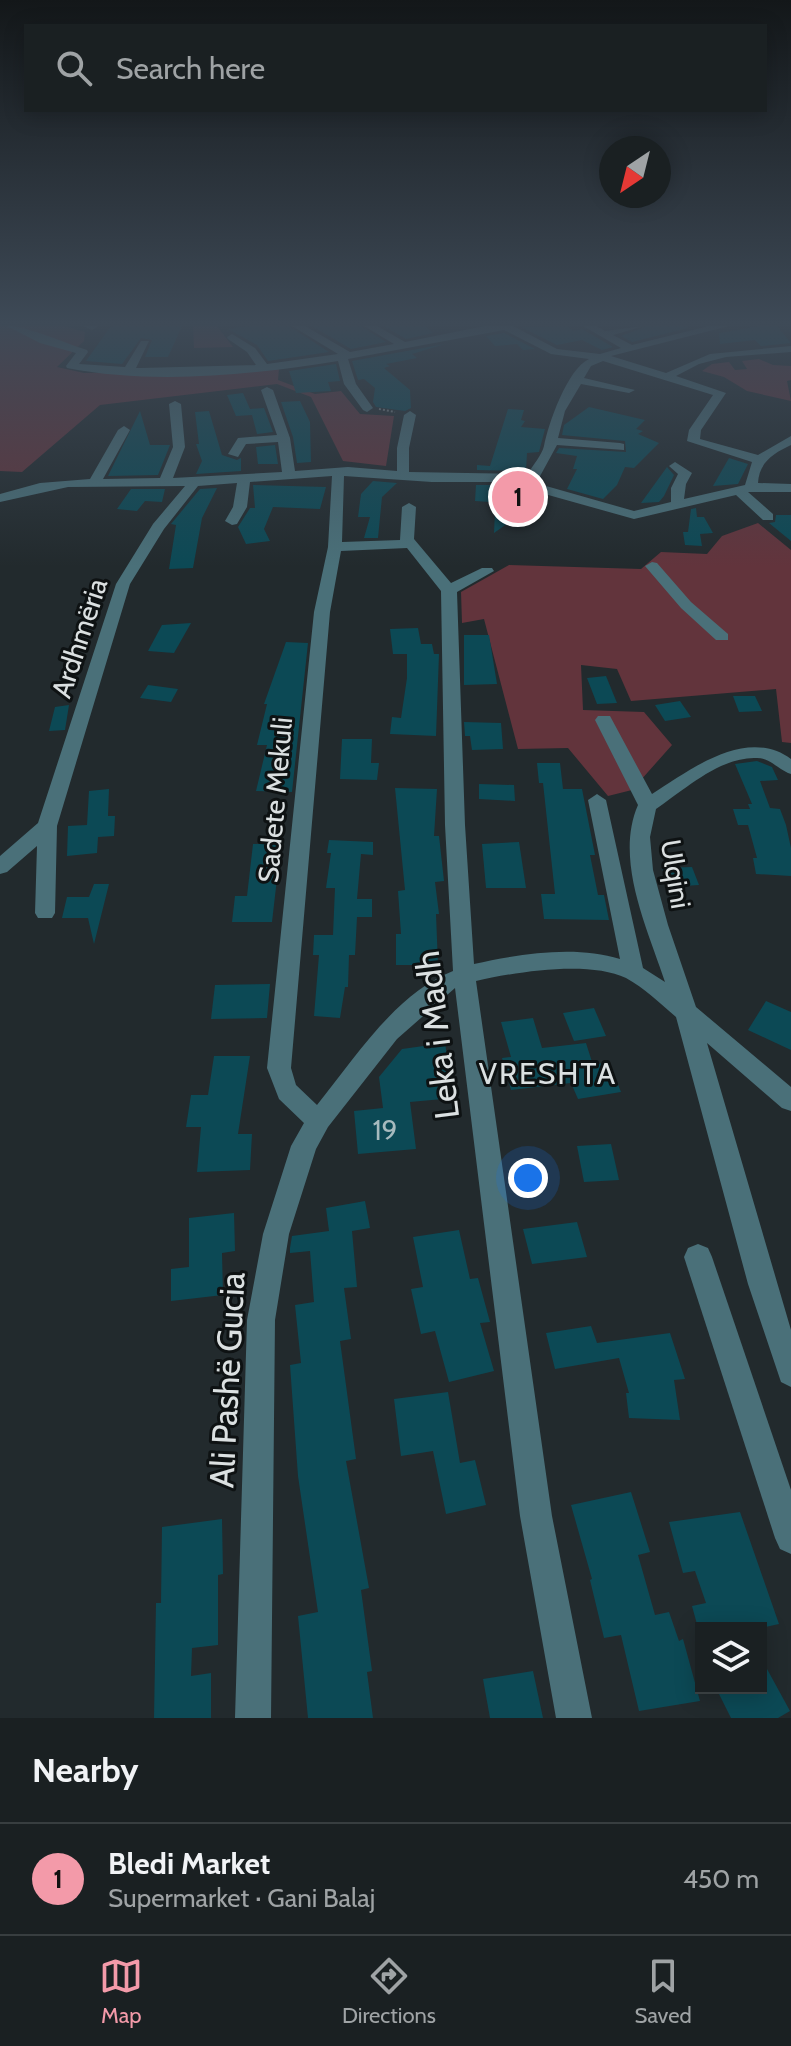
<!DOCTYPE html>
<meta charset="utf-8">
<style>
body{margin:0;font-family:Cabin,sans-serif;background:#23282a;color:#f1f3f6}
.controls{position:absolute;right:24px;bottom:24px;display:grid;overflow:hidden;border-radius:0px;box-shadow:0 4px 20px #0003}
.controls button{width:72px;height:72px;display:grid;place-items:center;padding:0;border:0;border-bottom:2px solid #383e40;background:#1a2022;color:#f1f3f6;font:40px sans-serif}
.compass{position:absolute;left:599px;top:136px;width:72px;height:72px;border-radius:50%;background:#1a2022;box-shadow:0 4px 20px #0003;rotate:215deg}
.you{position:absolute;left:528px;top:1178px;width:28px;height:28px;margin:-20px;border:6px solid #fff;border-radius:50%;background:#1a73e8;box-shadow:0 0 0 12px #1a73e833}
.badge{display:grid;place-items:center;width:52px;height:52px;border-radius:50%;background:#f39aa9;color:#111;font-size:26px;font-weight:700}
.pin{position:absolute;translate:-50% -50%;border:4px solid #fff;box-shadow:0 2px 8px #0006}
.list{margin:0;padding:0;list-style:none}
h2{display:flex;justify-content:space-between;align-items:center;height:104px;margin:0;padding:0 32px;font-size:34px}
h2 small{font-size:26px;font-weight:400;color:#9fa3a5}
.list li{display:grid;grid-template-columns:52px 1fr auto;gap:24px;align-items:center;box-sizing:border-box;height:112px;padding:0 32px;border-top:2px solid #383e40}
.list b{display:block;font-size:30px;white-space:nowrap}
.list p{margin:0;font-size:26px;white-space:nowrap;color:#9fa3a5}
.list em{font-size:26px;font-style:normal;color:#9fa3a5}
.icon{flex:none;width:44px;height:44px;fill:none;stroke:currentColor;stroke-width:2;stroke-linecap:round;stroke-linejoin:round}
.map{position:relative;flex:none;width:791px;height:1718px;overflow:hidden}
.search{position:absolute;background:#1a2022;box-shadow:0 4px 20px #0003;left:24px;right:24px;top:24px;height:88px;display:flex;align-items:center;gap:20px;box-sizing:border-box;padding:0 28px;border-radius:0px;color:#9fa3a5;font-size:30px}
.sheet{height:216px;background:#1a2022}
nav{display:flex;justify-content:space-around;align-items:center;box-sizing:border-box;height:112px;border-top:2px solid #383e40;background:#1a2022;font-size:22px;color:#9fa3a5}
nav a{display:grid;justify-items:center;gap:4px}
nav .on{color:#f39aa9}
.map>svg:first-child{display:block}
.green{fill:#62343c}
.building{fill:#0c4955}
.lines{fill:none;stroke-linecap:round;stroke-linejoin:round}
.path{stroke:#7e8486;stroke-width:2;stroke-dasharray:2 2;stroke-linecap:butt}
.minor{fill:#4a7079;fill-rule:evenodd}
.labels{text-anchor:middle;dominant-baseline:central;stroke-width:6;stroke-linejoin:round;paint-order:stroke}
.street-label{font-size:28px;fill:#dbe0e1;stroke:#0e1213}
.near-number-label{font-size:28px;fill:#a7babe}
.neighbourhood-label{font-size:30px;letter-spacing:2px;fill:#dbe0e1;stroke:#0e1213}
.near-street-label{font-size:34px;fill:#dbe0e1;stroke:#0e1213}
</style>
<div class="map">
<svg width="791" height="1718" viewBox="0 0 791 1718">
<rect width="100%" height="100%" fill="#222a2d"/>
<g class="green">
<path d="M0,326H64L85,332L84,341L57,367L84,373L279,369L278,380L315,394L341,391L360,414L394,416L386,466L343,461L311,397L277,384L100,405L22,472L0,471Z"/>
<path d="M193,326H217L233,347L194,348Z"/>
<path d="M759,359L773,365L791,366V380L787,381L791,401L747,391L724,377L702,371L712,364L729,362L735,370L747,369L742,361Z"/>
<path d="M758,523L791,550V743L782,742L776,689L631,701L617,669L581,665L583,710L644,712L672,745L632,790L608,796L568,748L518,749L484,619L462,623L461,592L509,565L641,569L661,552L707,554L722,536Z"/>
</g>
<g class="building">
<path d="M111,326H182L168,357H145L152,340L141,338L122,364L86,361Z"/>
<path d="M247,326H289L329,352L268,361L257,345L228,329Z"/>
<path d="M312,326H361L386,342L351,349Z"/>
<path d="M384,326H425L433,333L406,339Z"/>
<path d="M567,326L574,331L582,329L613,347L602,350L582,340L557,345L521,327Z"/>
<path d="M647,326H688V328L632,342L621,336Z"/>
<path d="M760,326H777L791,343L761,346L755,340L720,344L719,333Z"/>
<path d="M504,333L535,349L523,350L517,344L495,346L486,336Z"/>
<path d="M445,344L412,354L417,358L386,364L390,366L384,368L410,390L411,408L405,411L376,407L373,402L375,388L364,379L358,380L352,361Z"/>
<path d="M336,364L340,381L328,382L331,391L296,393L289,371Z"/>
<path d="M243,393L250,409L264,408L273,432L257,434L252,415L236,416L227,395Z"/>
<path d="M300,401L310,422L311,462L297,463L293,437L281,402Z"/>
<path d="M589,407L645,420L636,429L643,431L638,434L659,443L634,468L625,467L617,485L603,499L567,489L577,469H573L577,456L556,453L559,448L626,452L625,441L562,435L564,425Z"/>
<path d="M508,409L524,410L521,420L525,421L521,427L545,429L539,452L527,453L526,471L477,470V465L490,466Z"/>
<path d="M140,411L150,445H170L158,475L108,476Z"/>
<path d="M209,411L222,455L237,460L241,458V471L196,474L202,461L196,444H199L195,412Z"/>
<path d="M275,445L278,464H258L256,447Z"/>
<path d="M729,458L748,464L738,484L713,486Z"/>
<path d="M667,467L674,475L664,496L659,502L641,503Z"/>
<path d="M373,481L397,483L382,497L378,538H364L370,517H358L361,494Z"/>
<path d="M253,485L326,487L320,509L273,507L264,529L270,541L246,544L238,527L250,508H255Z"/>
<path d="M476,485H529V502H519L518,516L494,533L495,511L506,503L475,501Z"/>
<path d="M217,488L202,518L193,568L169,569L176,525L171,524L200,489Z"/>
<path d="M131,489H165L162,502L145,501L137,511L117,509Z"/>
<path d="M696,508L697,517H704L713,533L700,534L702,546L685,545L683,532H688L691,509Z"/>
<path d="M776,515H791V541L769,523L775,522Z"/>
<path d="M191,623L174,653L148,651L162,625Z"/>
<path d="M418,628L421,644H432L434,654H439L436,736L390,734L392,717L401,718L407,678V654H393L390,629Z"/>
<path d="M464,635H489L497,684L464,685Z"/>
<path d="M286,642L308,643L292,792L256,791L267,745H257L267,704H264Z"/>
<path d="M606,676L617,703L597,704L587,678Z"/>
<path d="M148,685L178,689L171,702L140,698Z"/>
<path d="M733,696H755L762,711L739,712Z"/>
<path d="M680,701L691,717L665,721L655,705Z"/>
<path d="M69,705L65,730L49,731L55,707Z"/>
<path d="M464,722L501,723L503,749L472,750L470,736H465Z"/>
<path d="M342,739H372L371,763H379L377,780L340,779Z"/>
<path d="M757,761L772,767L778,780L760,781L770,808L780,809L786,825L791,848V876L756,874L753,858H757L748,825H738L733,809H750L748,804H752L735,764Z"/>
<path d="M537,763H560L563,789H582L595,855H590L598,895H604L609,920L544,919L541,894H555L543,783H539Z"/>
<path d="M479,784L514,785L515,801L479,799Z"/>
<path d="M395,788L437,789L434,836H439L444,881L435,882L439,914H436L438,965H396V934H401L398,891L405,890Z"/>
<path d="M109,789L108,816H115L114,836L98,837L97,853L67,856L68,826L87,825L89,791Z"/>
<path d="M329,840L373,842V855L361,854L357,899H372V917H357L355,955H349L348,987H345L340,1018L314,1016L319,955H313L314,935H333L335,888H326L331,853H327Z"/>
<path d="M519,842L526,888H486L482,844Z"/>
<path d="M253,844H281L272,922H232L235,896H247Z"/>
<path d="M692,867L699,885L668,887L662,868Z"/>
<path d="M94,884H109L94,944L88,918H62L67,897H89Z"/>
<path d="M270,984L267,1018L211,1019L215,985Z"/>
<path d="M766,1001L791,1012V1050L748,1030Z"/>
<path d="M594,1008L606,1036L574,1041L563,1013Z"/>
<path d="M533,1018L542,1048L586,1043L593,1065L609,1062L621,1092L578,1099L571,1083L511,1090L502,1058L511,1057L501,1022Z"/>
<path d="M445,1043L454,1098L410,1102L416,1149L358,1154L354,1111L383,1108L379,1077L402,1049Z"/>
<path d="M214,1056H250L238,1134H252L250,1170L197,1172L201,1127H186L191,1095H208Z"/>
<path d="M611,1144L619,1180L584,1182L577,1146Z"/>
<path d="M365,1201L370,1228L352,1231L357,1287L344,1288L351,1339L340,1341L356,1459L346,1461L369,1588L361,1590L372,1671L367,1672L373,1718H308L298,1616L318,1612L298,1476L290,1365L301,1363L295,1305L314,1302L310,1251L290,1253V1248L292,1236L329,1231L326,1208Z"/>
<path d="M234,1213L235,1251L222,1253L223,1295L171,1301V1269L189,1267V1218Z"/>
<path d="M577,1222L587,1257L532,1264L523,1229Z"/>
<path d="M459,1230L470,1279L478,1278L490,1322L480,1323L494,1371L449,1382L435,1331L421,1334L411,1289L423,1287L413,1237Z"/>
<path d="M591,1326L597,1343L670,1333L685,1379L674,1380L680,1420L629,1418L626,1393H629L619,1358L555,1369L546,1333Z"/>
<path d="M448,1392L460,1463L475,1460L486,1505L446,1514L433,1451L401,1456L394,1399Z"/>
<path d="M631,1492L650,1552L638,1555L655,1615L669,1612L679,1641L683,1639L700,1701L639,1711L621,1635L604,1638L590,1580L592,1579L571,1505Z"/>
<path d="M740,1512L779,1624L761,1628H698L692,1606L706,1603L695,1571L683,1573L669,1522Z"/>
<path d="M222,1519L223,1574L218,1575V1645L192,1648L191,1676L211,1673V1718H154L156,1603H161L162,1527Z"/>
<path d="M761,1658L790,1711L778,1718H731L719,1694L730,1688H761Z"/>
<path d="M533,1671L543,1718H490L483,1679Z"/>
</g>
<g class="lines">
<path class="path" d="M379,409L395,412"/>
<g class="minor">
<path d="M7,326C28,326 64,343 87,350L88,352L79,364L125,367L141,341H149L136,368H141L256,365L247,352L228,339L227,337L232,334L255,348L267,364L338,354L292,326H305L350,352L394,344L364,326H377L405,342L485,326H513L557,349L600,354L621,348L583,326H596L605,331L644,326L613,335L632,345L709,326H729L611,356L666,373L710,354L791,346V352L726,357L699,364L676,376L726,393L701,430L700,439L758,455L791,436V445C774,453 759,462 758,483L791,484V492H748L773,514V520H763L736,495L634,519L534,491L532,488L539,484L634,511L671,502V488L678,474L669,466L675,462L692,473L686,484L684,499L745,485L752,462L687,441L689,430L713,395L603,361L591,366L584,378L635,390L629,393L581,384L565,411L558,438L620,443L624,444V450L557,445L539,478L532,482H432L344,476L342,542L400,540L402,507L409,503L416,507L414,539L451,583L482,568H492L494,571L457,592L465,825L474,964C519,954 575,945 620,959L588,800L597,794L606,800L643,968L665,982C648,930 614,860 638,805L595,720L598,716H610L652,794C690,770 746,726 791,759V774C778,770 771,758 757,758C721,756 684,790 656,809L650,837L653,870L668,925L696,1007L791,1087V1111L782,1108L707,1043L791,1330V1387L781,1382L748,1284L676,1017C660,1003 644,988 626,978C589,960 515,972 476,981L552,1516L592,1718H556L520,1516L455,988L397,1039L328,1127L316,1149L289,1234L275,1320L271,1718H235L247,1320L263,1234L291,1146L304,1123L279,1099L267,1068L314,612L328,547L332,476L250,482L247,507L237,524L232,525L225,521L233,507L237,483L198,486L164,529L130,584L57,826L55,913L52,918H38L35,913L37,846L7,872L0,874V856L38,823L116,584L153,524L185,486L68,487L0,502V494L40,483L90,479L118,430L124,426L130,430L103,479L160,478L173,447L169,404L175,401L181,404L185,447L173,478L282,472L278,442L246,444L238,457L228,454L238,438L277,435L261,390L267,387L273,390L290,438L295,471L348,467L397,471V448L404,415L410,411L416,415L409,448V472L528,474C532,466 542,455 544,446C548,425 567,369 589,359L551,354L504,330L348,359L356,384L373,408L367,412L363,410L344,384L338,361C251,375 154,385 67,368L66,366L76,353L40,343ZM407,548L441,591L445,825L453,971C395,994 355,1058 317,1105L296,1085L291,1068L330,612L341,551Z"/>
<path d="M83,326H97V327L92,330Z"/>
<path d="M652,562L657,563L691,602L728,634V640H716L681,608L645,566Z"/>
<path d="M698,1244L708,1248L712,1257L791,1490V1554L780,1549L775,1538L684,1257L688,1248Z"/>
</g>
</g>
<linearGradient id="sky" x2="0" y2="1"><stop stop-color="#131719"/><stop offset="0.57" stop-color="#3e4a57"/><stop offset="1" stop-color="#3e4a57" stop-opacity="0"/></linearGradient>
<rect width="791" height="567" fill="url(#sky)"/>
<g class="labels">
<g class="street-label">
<text transform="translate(79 638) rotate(-72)">Ardhmëria</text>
<text transform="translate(275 800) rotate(-85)">Sadete Mekuli</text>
<text transform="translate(676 874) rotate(81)">Ulqini</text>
</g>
<g class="near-number-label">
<text x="385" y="1130">19</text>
</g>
<g class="neighbourhood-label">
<text x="548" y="1073">VRESHTA</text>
</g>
<g class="near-street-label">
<text transform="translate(437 1035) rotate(-97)">Leka i Madh</text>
<text transform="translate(227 1380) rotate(-87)">Ali Pashë Gucia</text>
</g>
</g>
</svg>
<div class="controls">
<button><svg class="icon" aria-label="layers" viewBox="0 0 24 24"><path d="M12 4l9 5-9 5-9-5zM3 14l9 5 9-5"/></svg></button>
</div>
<svg class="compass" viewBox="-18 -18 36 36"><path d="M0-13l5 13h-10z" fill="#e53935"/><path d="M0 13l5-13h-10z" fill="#9fa3a5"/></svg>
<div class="you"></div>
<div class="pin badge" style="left:518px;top:497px">1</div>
<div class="search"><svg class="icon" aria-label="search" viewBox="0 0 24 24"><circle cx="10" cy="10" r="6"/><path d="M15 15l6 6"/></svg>Search here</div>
</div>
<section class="sheet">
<h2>Nearby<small></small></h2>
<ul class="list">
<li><span class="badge">1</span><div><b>Bledi Market</b><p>Supermarket · Gani Balaj</p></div><em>450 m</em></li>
</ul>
</section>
<nav>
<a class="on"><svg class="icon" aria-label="map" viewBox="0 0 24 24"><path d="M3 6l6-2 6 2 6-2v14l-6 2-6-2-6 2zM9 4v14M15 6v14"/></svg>Map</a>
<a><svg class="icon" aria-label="directions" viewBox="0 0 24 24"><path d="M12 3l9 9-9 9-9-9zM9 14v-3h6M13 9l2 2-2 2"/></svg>Directions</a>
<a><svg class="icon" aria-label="saved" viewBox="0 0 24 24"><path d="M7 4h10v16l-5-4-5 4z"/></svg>Saved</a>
</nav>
